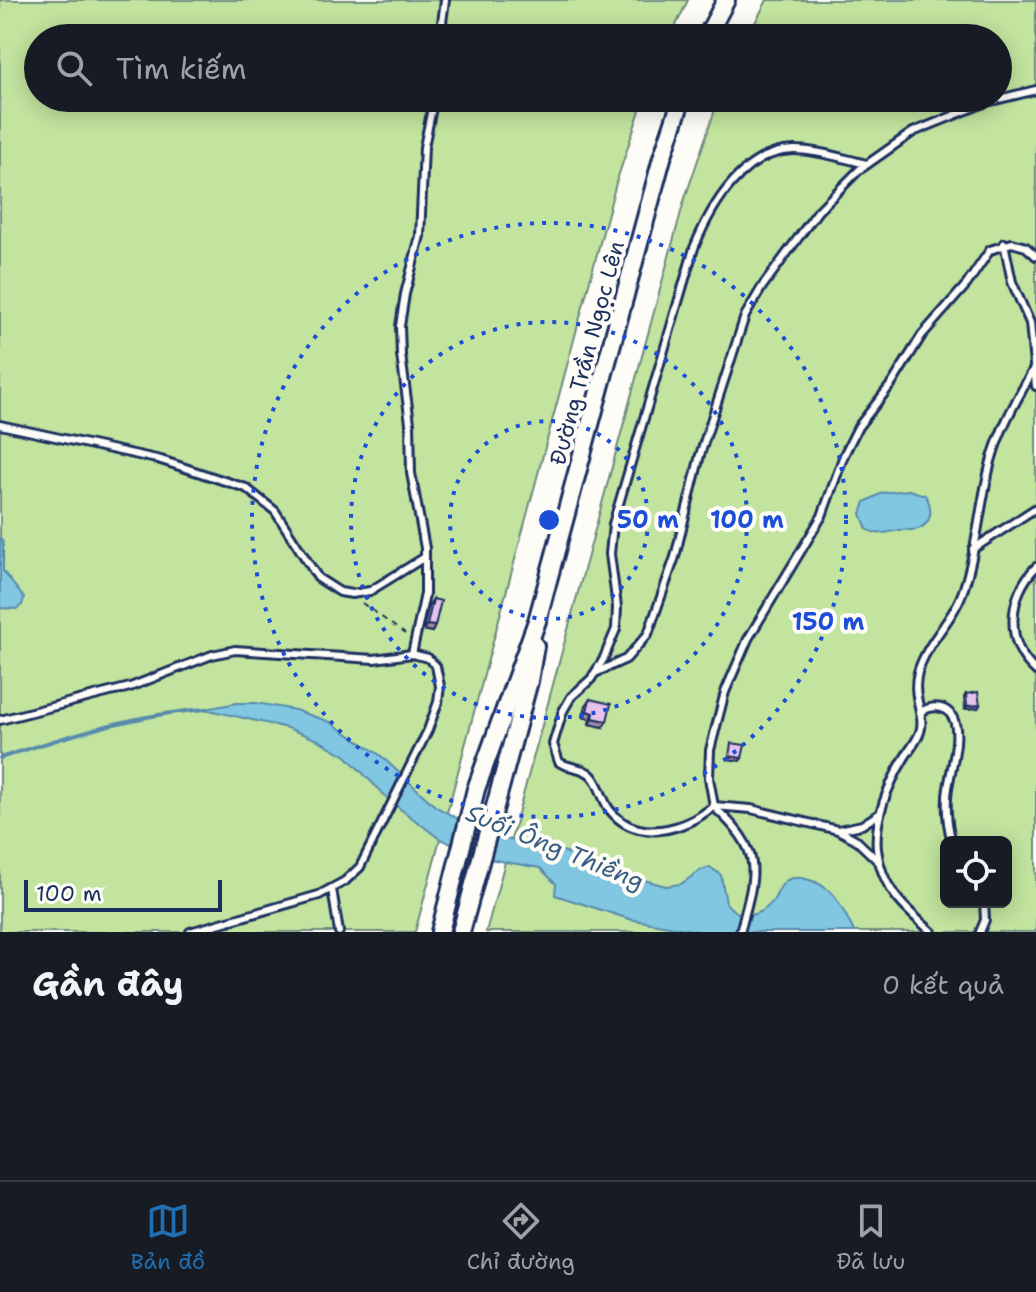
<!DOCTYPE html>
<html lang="vi">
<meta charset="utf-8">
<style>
body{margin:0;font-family:"Shantell Sans",sans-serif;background:#20242c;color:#f1f3f6}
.controls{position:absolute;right:24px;bottom:24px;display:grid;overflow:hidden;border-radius:12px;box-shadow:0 4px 20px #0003}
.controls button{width:72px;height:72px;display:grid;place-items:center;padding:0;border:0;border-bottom:2px solid #363941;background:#171b24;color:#f1f3f6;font:40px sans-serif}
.scale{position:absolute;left:24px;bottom:20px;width:198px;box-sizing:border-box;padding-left:8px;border:4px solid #1b2f5e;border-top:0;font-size:22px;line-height:28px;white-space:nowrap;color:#1b2f5e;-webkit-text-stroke:6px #fdfcf7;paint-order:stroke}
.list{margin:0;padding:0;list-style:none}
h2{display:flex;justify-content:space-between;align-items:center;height:104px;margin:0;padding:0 32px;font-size:34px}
h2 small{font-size:26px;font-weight:400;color:#9ea1a6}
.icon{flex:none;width:44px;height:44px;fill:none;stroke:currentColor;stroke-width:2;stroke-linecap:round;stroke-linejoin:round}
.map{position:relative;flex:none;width:1036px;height:932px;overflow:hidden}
.search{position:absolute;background:#171b24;box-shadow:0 4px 20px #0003;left:24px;right:24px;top:24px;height:88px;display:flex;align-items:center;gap:20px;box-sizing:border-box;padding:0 28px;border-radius:44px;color:#9ea1a6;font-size:30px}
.sheet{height:248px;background:#171b24}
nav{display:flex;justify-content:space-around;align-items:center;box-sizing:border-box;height:112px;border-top:2px solid #363941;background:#171b24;font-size:22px;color:#9ea1a6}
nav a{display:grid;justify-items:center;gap:4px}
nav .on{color:#1f6fb2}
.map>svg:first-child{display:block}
.green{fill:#c2e49e;stroke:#6e8a7e;stroke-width:2;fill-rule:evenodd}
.water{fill:#81c7e2;stroke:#588aad;stroke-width:2}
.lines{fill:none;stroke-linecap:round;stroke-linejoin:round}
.stream{stroke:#588aad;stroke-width:4}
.lane-casing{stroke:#1b2f5e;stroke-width:12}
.secondary-casing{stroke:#1b2f5e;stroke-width:22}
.path{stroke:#1b2f5e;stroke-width:2;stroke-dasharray:6 6;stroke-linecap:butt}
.lane{stroke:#fdfcf7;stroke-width:6}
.secondary{stroke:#fdfcf7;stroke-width:16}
.wall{fill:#c6a8cd;stroke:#1b2f5e;stroke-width:2}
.shaded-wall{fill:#a188a7;stroke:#1b2f5e;stroke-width:2}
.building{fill:#e6c3ee;stroke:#1b2f5e;stroke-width:2}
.ring{fill:none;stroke:#1d4ed8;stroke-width:4;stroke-dasharray:4 8}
.labels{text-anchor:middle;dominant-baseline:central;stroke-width:8;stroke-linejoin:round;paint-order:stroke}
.street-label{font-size:22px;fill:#1b2f5e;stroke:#fdfcf7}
.water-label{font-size:24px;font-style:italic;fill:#3a5d86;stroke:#fdfcf7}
.centre{fill:#1d4ed8;stroke:#fdfcf7;stroke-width:4}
.ring-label{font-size:24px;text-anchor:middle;font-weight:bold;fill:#1d4ed8;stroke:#fdfcf7;stroke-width:8;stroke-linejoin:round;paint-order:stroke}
</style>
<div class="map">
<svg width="1036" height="932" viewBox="0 0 1036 932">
<rect width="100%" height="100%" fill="#fdfcf7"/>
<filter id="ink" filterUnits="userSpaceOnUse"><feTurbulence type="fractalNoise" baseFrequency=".0125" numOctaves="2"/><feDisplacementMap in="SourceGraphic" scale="16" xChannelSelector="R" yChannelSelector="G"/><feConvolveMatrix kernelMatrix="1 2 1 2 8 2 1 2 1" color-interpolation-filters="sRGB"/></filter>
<g filter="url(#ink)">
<g class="green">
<path d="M0,0H688L670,38H38V98H644L616,183L415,932H0Z"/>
<path d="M767,0H1036V932H486L684,201L719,98H998V38H747ZM946,842H1006V902H946Z"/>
</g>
<g class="water">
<path d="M909,490L925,495C933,507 933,523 918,529C912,531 905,529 899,530C886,532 879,537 867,529L861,514L865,502L882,493Z"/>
<path d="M0,537L3,543V571L24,598L22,605L16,609L0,608Z"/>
<path d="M237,703H256L295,710L330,722L380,755L435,806L469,825L505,839L563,851L600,868L666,886L681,884L701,870L710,867L721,875L726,903C739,920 760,918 773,901C778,894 779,885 787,880C793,877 799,877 806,879C834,885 843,909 854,932H702L629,919L555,895L556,884L540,868L483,858L440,839L391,802L346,756L318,740L287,728L205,709Z"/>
</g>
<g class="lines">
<path class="stream" d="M0,758C67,736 136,714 207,709"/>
<defs>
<g id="lane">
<path d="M440,38L445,0"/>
<path d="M867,164C844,159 818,150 794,150C743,151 711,206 694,248L613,524L610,554L617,607L616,629L603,660L591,679L571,697L563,711L553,744L559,762C569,769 583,766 592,776C600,785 602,799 609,809C637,845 684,830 714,806L709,778L710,750L725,692L748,639L822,516L844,455L858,427L893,382L922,335L967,284L990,250L1012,243L1026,247L1036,256"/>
<path d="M1004,243L1012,282L1030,323L1036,386"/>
<path d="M0,425L161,460L246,488L275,511L318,578L340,592L352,594L370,591L425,557"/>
<path d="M973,549L1036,508"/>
<path d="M1036,567C1008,596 1004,643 1036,671"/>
<path d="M412,654L425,594V548L411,473L410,423L401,355L400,326L405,294L420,236L424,147L434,98"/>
<path d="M595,673L626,659L648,634L675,557L700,455L745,316L762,287L818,211L859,170L913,132L987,102L1036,90"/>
<path d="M920,712C927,708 935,705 944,709C970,722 947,775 947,798C946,813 948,828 952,842"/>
<path d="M0,720L130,687L212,655L235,650L374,659L412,654L428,658L436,666L440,686L438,702L428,730L360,867L345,881L319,895L190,932"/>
<path d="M714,806L751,809L838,830L862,825L879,814"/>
<path d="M714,807C765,853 756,872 740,932"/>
<path d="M838,830L855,839L879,862"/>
<path d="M332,889L339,932"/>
<path d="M932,932C905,909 881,888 877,849C874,818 889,783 905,757C910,749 917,741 920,732C926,714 911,698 918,672C927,641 954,620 964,588C978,546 980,500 992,458C1001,426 1018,398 1033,370"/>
<path d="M980,932L985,920L984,902"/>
</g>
<g id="secondary">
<path d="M706,38L726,0"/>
<path d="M440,932L476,789L537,621L662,158L682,98"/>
<path d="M461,932L529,681L535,646"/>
</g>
</defs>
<use href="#lane" class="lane-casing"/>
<use href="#secondary" class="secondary-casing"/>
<path class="path" d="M362,603L405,634"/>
<use href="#lane" class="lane"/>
<use href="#secondary" class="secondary"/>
</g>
<g class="wall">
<path d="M433,599L435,626L432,632L423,630L429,605Z"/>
<path d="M966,694L978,708L965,709L964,697Z"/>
<path d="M590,699L603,727L589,724L590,719L583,717L586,705Z"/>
</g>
<g class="shaded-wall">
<path d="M427,625L435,626L432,632L423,630Z"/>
<path d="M980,705L978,708L965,709L967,706Z"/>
<path d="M587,711L594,713L590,719L583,717Z"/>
<path d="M593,718L607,721L603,727L589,724Z"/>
<path d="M729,756L742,758L740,761L727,759Z"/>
</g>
<g class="building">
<path d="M433,599L441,601L435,626L427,625Z"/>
<path d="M978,692L980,705L967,706L966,694Z"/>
<path d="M590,699L611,704L607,721L593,718L594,713L587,711Z"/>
<path d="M731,743L745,745L742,758L729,756Z"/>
</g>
</g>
<g class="ring">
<circle cx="549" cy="520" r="99"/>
<circle cx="549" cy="520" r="198"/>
<circle cx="549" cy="520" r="297"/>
</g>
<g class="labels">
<g class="street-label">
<text transform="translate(587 353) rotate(-75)">Đường Trần Ngọc Lên</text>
</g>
<g class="water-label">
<text transform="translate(555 847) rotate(22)">Suối Ông Thiềng</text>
</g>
</g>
<circle cx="549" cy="520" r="12" class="centre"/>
<g class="ring-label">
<text x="648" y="528">50 m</text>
<text x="747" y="528">100 m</text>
<text x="828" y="630">150 m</text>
</g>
</svg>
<div class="controls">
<button><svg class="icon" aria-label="locate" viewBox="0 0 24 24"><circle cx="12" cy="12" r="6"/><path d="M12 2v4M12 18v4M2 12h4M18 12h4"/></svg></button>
</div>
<div class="scale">100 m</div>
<div class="search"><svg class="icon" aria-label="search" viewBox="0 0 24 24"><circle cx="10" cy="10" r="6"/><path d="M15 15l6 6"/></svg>Tìm kiếm</div>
</div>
<section class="sheet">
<h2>Gần đây<small>0 kết quả</small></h2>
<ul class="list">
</ul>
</section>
<nav>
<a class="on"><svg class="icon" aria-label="map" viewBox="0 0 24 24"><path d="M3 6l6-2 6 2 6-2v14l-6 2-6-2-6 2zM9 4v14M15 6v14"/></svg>Bản đồ</a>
<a><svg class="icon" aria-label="directions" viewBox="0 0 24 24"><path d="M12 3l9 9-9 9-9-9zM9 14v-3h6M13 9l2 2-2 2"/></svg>Chỉ đường</a>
<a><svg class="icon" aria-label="saved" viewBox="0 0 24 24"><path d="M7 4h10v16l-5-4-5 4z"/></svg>Đã lưu</a>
</nav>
